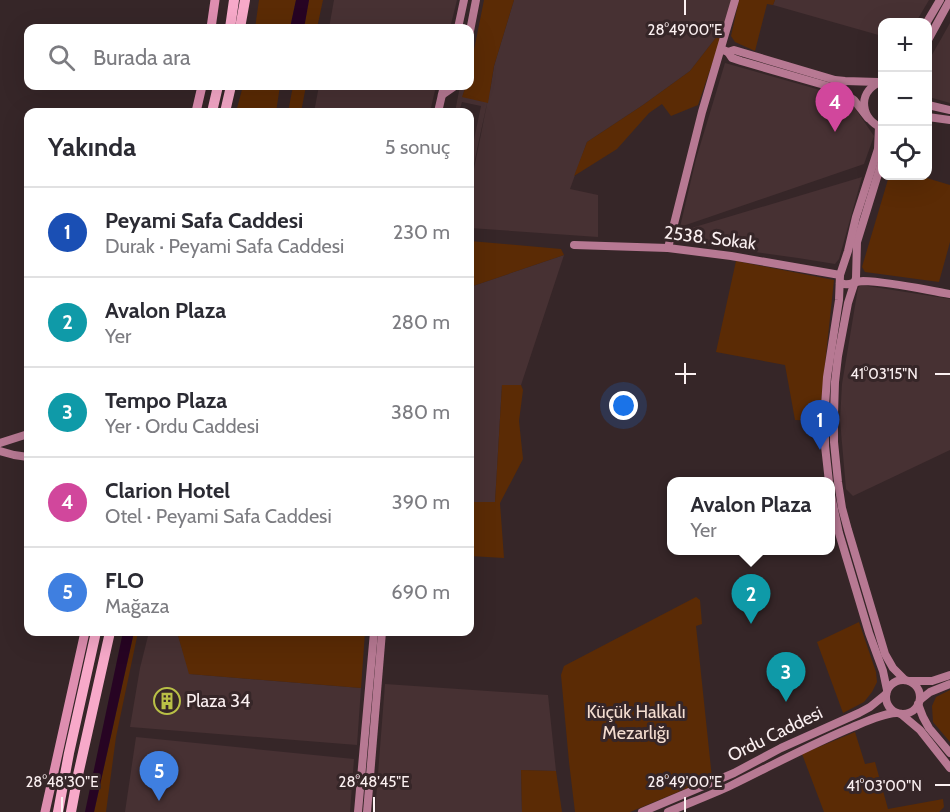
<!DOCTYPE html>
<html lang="tr">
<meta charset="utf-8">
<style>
body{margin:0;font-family:Cabin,sans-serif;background:#f7f7f7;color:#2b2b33}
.controls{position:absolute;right:18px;top:18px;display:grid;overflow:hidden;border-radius:12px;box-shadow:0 6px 24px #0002}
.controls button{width:54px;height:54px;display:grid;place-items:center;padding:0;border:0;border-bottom:2px solid #e1e1e2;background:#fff;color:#2b2b33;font:30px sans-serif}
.you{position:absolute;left:624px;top:406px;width:21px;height:21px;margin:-15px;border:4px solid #fff;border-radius:50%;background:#1a73e8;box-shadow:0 0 0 9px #1a73e833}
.badge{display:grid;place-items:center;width:39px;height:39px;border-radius:50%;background:#7c3aed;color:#fff;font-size:20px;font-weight:700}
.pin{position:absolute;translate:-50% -50px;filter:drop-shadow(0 2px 3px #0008)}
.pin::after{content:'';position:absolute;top:32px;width:21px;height:18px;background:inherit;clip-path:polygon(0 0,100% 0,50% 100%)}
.popup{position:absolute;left:667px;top:477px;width:168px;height:78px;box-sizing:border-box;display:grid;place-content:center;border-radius:12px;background:#fff;filter:drop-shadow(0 2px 4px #0005);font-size:20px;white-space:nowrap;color:#7c7c81}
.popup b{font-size:22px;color:#2b2b33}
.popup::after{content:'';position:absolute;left:50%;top:100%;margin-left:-12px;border:12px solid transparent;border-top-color:#fff}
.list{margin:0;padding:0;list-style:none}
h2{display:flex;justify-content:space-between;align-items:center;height:78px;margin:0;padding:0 24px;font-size:26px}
h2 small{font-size:20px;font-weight:400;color:#7c7c81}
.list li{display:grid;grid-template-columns:39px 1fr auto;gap:18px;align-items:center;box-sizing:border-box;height:90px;padding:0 24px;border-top:2px solid #e1e1e2}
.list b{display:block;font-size:22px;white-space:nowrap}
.list p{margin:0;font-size:20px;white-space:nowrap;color:#7c7c81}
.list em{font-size:20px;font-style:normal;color:#7c7c81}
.icon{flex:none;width:33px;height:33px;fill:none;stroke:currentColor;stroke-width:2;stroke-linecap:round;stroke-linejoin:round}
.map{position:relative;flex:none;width:950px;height:812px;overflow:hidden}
.search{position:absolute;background:#fff;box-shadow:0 6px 24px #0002;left:24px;top:24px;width:450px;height:66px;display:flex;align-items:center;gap:15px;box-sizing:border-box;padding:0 21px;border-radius:12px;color:#7c7c81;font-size:22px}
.panel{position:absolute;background:#fff;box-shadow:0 6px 24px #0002;left:24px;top:108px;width:450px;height:528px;border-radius:12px}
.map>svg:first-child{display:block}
.built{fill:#473133}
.green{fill:#5b2b05}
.water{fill:#270423}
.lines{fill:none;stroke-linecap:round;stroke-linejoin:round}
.secondary{stroke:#b77993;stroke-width:8}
.primary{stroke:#de8eb0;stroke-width:9}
.highway{stroke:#f7a9c9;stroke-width:10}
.ticks{fill:none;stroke:#fbf0f1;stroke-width:2}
.labels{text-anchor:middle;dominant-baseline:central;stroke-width:6;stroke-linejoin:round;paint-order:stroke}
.street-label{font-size:18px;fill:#fbf0f1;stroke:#362628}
.poi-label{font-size:18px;fill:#fbf0f1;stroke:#362628;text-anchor:start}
.park-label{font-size:18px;fill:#f4ddd0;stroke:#362628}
.ticks-label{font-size:15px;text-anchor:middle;fill:#fbf0f1;stroke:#362628;stroke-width:6;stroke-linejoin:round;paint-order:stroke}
</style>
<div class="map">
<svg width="950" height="812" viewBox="0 0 950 812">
<rect width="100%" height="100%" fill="#362628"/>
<g class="built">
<path d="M334,0H457L450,28H329Z"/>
<path d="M514,0H732L725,26L690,71L643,105L587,142L570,189L598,195V237L470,228V189L489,94L470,182V159L481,106L462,102L459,112H455L460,86H465L463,96L490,91L494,66Z"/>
<path d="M775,0H929L916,22H882V36L773,5Z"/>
<path d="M950,23V103L929,97L928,94V62Z"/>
<path d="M725,63L848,98L874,136L864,164L680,227L696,159Z"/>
<path d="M319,86H436L430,112H314Z"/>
<path d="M862,177L839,259L835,264L798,258L675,241L678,232Z"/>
<path d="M564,255L521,385H502L495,503L470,502V287Z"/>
<path d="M861,285L950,299V450L853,496L846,489L840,420L842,384L858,288Z"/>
<path d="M149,632H177L190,674L361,688L357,745L130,727L140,668Z"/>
<path d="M385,684L548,695L556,771L521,770L522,812H375Z"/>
<path d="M136,737L354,759L350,812H125Z"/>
</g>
<g class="green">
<path d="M259,0H296L290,28H255Z"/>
<path d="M309,0H323L317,28H304Z"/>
<path d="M484,0H514L494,66L488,103L462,97L466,86H470V70Z"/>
<path d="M739,0H775L773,5L767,4L755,51L735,42L731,36Z"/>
<path d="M725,26L698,105L671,116L662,104L649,113L617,149L574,176L587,142L643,105L690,71Z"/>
<path d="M243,86H280L276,112H236Z"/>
<path d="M293,86H306L301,112H288Z"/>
<path d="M889,176H920L950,185V242L939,282L865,272L862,267Z"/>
<path d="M470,241L561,249L564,255L470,287Z"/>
<path d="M736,261L834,280L819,421L795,420L785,365L716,352Z"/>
<path d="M502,385H521L523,390L519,421L523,459L500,503L504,558L470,556V502H495Z"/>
<path d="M696,597L700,600L702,624L696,626L712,778L630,812H575L569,762L561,675L564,666Z"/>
<path d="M859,622L876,672L877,682L872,692L864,702L843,713L817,642Z"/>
<path d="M134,632H138L116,737L106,812H94Z"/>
<path d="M177,632H365L361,688L189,674Z"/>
<path d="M950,690V742L933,722L932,706L936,697Z"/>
<path d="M855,732L865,764L875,762L888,809L943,799L944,807L939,812H824L802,754Z"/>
<path d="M521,770L556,771L562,812H522Z"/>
</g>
<g class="water">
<path d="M296,0H309L304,28H290Z"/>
<path d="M123,632H134L94,812H85Z"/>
</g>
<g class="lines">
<g class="secondary">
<path d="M927,22L940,0"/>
<path d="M458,28L464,0"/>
<path d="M470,31L476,0"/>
<path d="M928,40L950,0"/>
<path d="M721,49L728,52L734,50L835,80L845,81L878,82"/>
<path d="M728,52L732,58L741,61L838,89L854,100L868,118"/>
<path d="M878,83C857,94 861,119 882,128"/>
<path d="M442,95L455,86"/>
<path d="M928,105L950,110"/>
<path d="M438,112L444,86"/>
<path d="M928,117L950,120"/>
<path d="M882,161L857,242L856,278L848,303L838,356L835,382L834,414V442L838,482L842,508L848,530L885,654L893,668L905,680"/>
<path d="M574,245L668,248L731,256L840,275"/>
<path d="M668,248L702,112L735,0"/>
<path d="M840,283C849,287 854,281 863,281C892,282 921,289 950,294"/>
<path d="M0,443L28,434"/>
<path d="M0,451L14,455L28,457"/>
<path d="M829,482L825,446V406L827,377L839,300L840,275L848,251L856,217L878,149L879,127"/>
<path d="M831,495L839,533L869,633L883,671L887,690"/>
<circle cx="903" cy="697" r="17"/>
<path d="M910,681H932L950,675"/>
<path d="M920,700L930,692L950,684"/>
<path d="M918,704L923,717L929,728L950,753"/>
<path d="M901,714L920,730L950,768"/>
<path d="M358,812L374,632"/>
<path d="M367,812L382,632"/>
<path d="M642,812L734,773L781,748L859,713L870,707L886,694"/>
<path d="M668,812C689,803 711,795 732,785C771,766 808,746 848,729C863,723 880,714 896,713"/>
</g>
<g class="primary">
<path d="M211,28L215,0"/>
<path d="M196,112L202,86"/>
<path d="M45,812L85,632"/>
</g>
<g class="highway">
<path d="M230,28L234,0"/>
<path d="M240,28L245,0"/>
<path d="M212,112L218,86"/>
<path d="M225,112L231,86"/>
<path d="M58,812L69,753L96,632"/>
<path d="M71,812L78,775L110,632"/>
</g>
</g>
<path class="ticks" d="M685,0V15M685,363V384M675,374H696M935,374H950M935,785H950M62,797V812M374,797V812M685,797V812"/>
<defs>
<symbol id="building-ring" viewBox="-11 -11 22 22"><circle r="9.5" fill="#362628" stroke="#b9c046" stroke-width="1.5"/><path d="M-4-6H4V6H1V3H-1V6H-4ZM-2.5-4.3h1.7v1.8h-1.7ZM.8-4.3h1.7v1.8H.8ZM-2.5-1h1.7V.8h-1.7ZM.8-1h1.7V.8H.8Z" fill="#b9c046"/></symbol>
</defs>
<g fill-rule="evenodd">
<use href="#building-ring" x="152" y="686" width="30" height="30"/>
</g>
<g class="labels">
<g class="street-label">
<text transform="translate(710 238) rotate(7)">2538. Sokak</text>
<text transform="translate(775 734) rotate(-26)">Ordu Caddesi</text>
</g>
<g class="poi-label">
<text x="186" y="701">Plaza 34</text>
</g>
<g class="park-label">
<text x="636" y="712">Küçük Halkalı<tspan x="636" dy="21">Mezarlığı</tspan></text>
</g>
</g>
<g class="ticks-label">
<text x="685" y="35">28°49'00"E</text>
<text x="884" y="379">41°03'15"N</text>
<text x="62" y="787">28°48'30"E</text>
<text x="374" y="787">28°48'45"E</text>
<text x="685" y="787">28°49'00"E</text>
<text x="884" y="791">41°03'00"N</text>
</g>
</svg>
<div class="controls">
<button>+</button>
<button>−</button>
<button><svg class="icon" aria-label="locate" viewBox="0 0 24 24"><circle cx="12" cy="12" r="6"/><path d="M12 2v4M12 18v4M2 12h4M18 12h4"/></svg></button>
</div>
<div class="you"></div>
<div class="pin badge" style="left:820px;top:450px;background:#1a4fb4">1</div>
<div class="pin badge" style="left:751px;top:624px;background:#0f9aa8">2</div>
<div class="popup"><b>Avalon Plaza</b>Yer</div>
<div class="pin badge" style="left:786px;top:702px;background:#0f9aa8">3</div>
<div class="pin badge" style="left:835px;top:132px;background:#d1479c">4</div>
<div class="pin badge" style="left:159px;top:801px;background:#3f7fe0">5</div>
<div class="search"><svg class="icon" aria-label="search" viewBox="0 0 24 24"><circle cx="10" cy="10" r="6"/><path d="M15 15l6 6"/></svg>Burada ara</div>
<section class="panel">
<h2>Yakında<small>5 sonuç</small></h2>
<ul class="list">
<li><span class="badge" style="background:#1a4fb4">1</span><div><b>Peyami Safa Caddesi</b><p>Durak · Peyami Safa Caddesi</p></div><em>230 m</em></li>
<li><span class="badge" style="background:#0f9aa8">2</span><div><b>Avalon Plaza</b><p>Yer</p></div><em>280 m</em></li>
<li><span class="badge" style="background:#0f9aa8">3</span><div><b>Tempo Plaza</b><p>Yer · Ordu Caddesi</p></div><em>380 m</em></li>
<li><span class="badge" style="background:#d1479c">4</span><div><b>Clarion Hotel</b><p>Otel · Peyami Safa Caddesi</p></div><em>390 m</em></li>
<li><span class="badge" style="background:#3f7fe0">5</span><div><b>FLO</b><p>Mağaza</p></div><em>690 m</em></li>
</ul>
</section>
</div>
